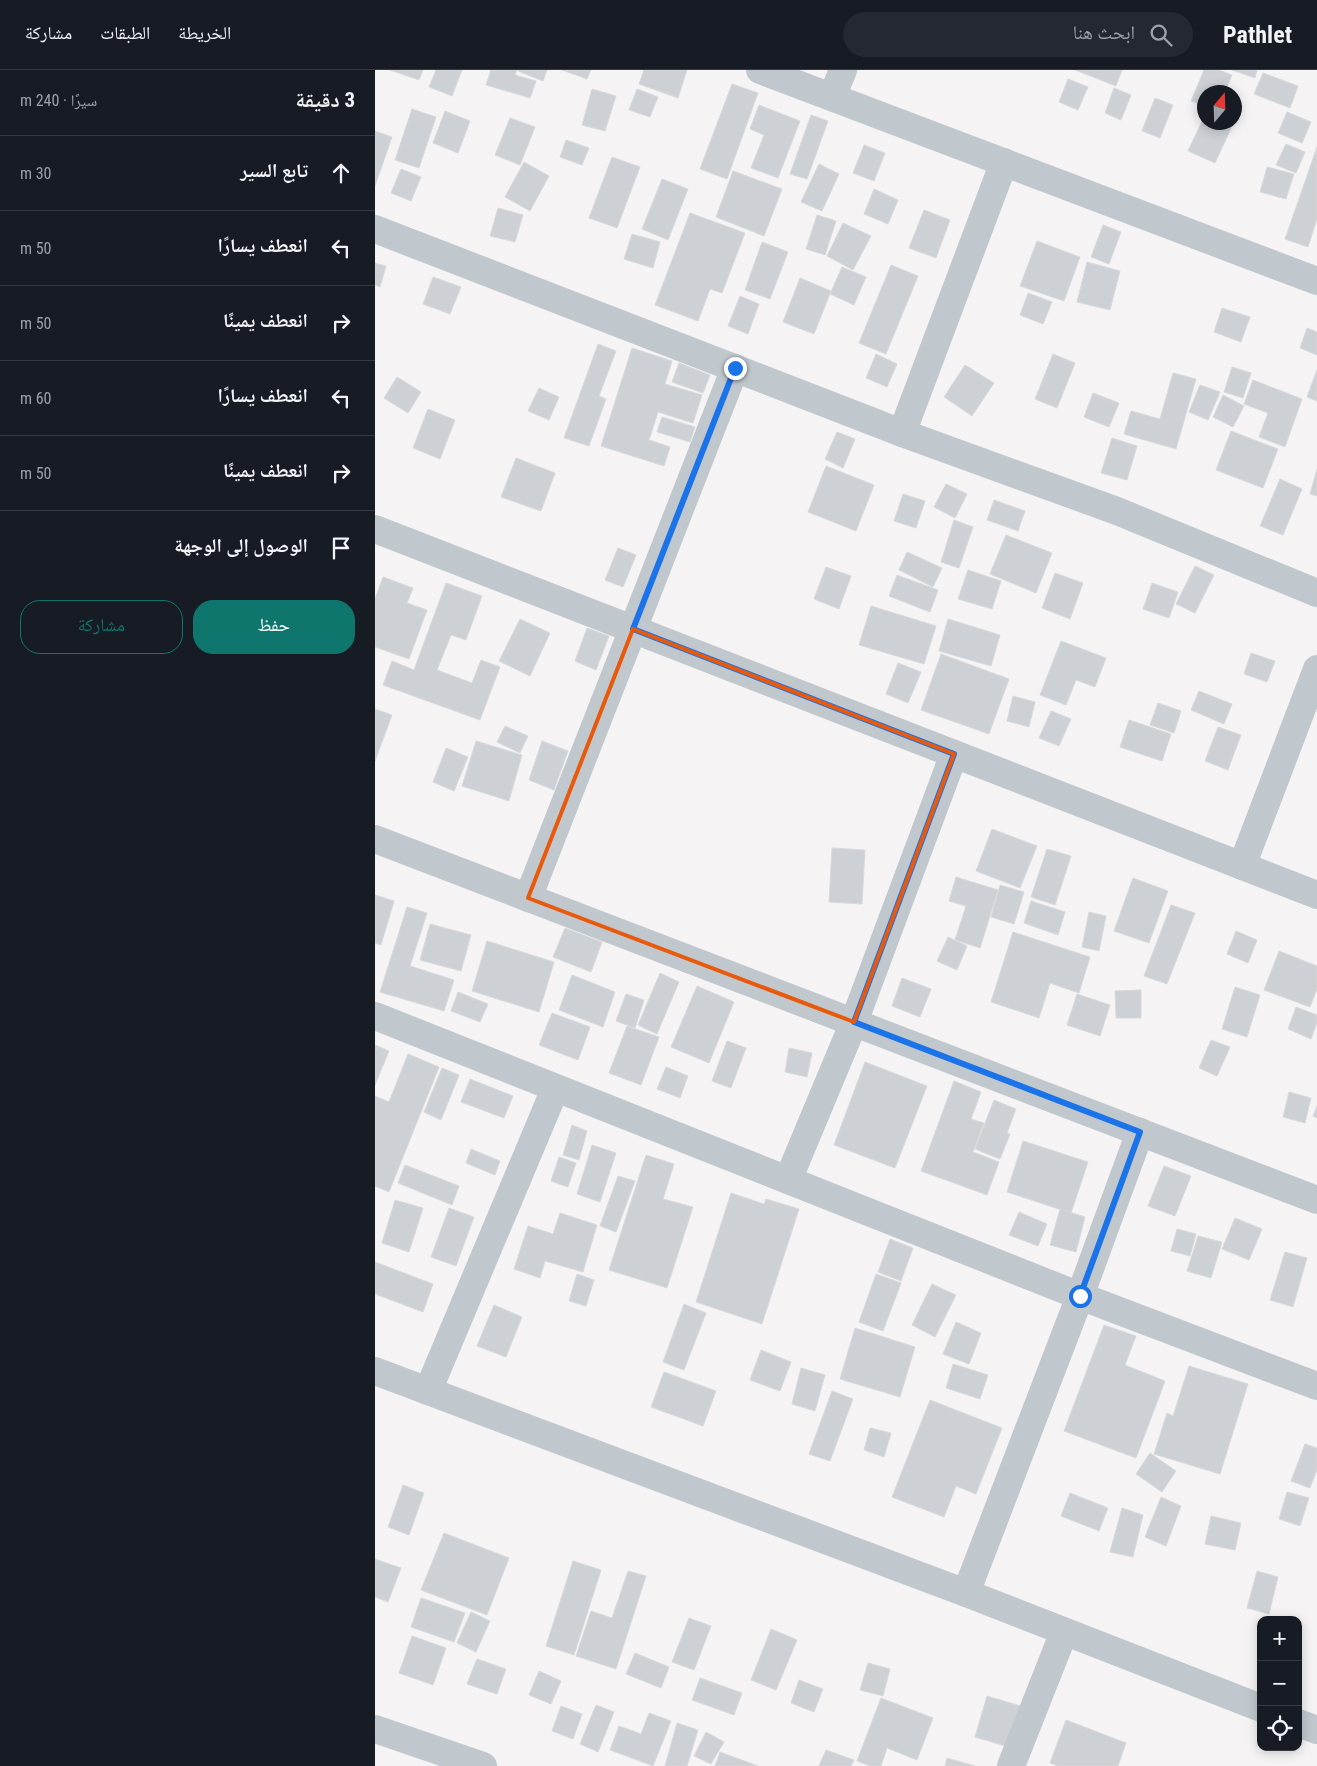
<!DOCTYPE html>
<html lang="ar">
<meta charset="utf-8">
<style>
body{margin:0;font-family:"Roboto Condensed","Noto Naskh Arabic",sans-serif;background:#242831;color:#f1f3f6;direction:rtl}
.controls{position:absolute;right:15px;bottom:15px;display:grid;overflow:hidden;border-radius:10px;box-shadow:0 2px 12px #0003}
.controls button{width:45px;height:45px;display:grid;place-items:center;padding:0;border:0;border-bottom:1px solid #363941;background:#171b24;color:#f1f3f6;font:25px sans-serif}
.compass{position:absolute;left:822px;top:15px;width:45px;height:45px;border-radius:50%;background:#171b24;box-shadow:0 2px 12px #0003;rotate:19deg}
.stop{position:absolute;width:15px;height:15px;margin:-11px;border:4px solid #1a73e8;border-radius:50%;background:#fff}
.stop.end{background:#1a73e8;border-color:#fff;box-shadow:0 1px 5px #0008}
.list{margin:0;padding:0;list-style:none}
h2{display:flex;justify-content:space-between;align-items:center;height:65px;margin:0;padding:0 20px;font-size:21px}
h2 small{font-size:16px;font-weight:400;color:#9ea1a6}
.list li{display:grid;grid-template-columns:32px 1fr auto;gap:15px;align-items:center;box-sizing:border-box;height:75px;padding:0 20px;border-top:1px solid #363941}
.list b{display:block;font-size:19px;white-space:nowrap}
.list em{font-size:16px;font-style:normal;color:#9ea1a6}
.actions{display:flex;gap:10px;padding:15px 20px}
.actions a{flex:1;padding:11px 0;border:1px solid #0f766e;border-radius:20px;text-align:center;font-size:18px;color:#0f766e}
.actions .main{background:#0f766e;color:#fff}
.icon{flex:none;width:28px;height:28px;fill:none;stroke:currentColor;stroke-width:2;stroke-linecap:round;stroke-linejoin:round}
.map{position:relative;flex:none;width:942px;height:1696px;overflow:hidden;direction:ltr}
header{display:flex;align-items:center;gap:30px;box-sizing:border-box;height:70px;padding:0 25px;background:#171b24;border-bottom:1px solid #363941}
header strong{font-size:24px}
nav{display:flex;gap:28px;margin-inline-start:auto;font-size:18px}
.search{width:350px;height:45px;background:#242831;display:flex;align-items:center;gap:12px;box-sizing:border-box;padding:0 18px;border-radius:28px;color:#9ea1a6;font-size:19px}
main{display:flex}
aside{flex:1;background:#171b24}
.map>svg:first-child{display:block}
.building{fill:#cdd0d4;stroke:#d7dadd}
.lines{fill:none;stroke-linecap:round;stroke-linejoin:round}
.minor{stroke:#c0c8ce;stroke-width:28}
.route{stroke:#1a73e8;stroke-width:6}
.marked{fill:none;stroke:#e8590c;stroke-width:4;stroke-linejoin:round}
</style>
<header>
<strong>Pathlet</strong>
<div class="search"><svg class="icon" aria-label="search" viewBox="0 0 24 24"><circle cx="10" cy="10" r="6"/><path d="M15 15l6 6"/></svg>ابحث هنا</div>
<nav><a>الخريطة</a><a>الطبقات</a><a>مشاركة</a></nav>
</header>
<main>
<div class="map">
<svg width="942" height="1696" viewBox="0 0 942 1696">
<rect width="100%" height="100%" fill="#f5f3f3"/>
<g class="building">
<path d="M15,0H48L44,10Z"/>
<path d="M61,0H87L77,26L54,17Z"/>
<path d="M116,0H142L140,5L161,11L155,28L111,15Z"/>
<path d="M144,0H172L168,11L143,1Z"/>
<path d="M187,0H216L212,9Z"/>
<path d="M269,0H312L303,28L264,14Z"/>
<path d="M700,0H747L741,16Z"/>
<path d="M829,0H844L857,5L850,22H829V36L816,31Z"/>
<path d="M857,0H882L880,8Z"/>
<path d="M888,3L923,16L915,38L879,24Z"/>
<path d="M693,9L713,17L703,40L684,32Z"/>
<path d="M357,14L383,23L352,109L325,99Z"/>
<path d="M739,18L756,25L746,50L730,43Z"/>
<path d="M217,19L241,26L230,61L207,55Z"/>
<path d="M262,19L283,27L275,47L254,40Z"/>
<path d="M780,28L798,35L785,68L767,61Z"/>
<path d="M384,35L425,51L403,108L376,98L389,65L375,59Z"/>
<path d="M37,39L61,47L44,98L20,90Z"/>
<path d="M70,41L95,51L83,83L58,73Z"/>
<path d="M912,42L936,52L927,73L903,63Z"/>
<path d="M436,45L453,51L432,109L415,104Z"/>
<path d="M829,47V52H859L840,93L813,81Z"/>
<path d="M135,48L160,57L145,95L120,85Z"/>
<path d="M0,61L17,67L0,116Z"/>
<path d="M191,70L214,78L207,95L185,87Z"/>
<path d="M911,74L930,82L921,103L901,95Z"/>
<path d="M489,75L510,83L499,111L478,103Z"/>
<path d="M942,77V149L933,177L910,169Z"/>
<path d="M237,87L265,97L242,158L214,148Z"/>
<path d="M149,92L174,106L155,141L130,127Z"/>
<path d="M444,94L464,104L447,141L426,132Z"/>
<path d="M892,97L919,104L911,129L885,122Z"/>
<path d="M26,99L46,107L36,131L16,123Z"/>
<path d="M358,101L407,119L389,166L341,147Z"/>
<path d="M287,109L313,119L293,170L267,159Z"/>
<path d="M499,119L523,130L513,154L489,144Z"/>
<path d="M123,138L148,145L140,172L115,166Z"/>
<path d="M549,140L575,150L561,188L534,178Z"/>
<path d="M315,143L370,163L347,223L335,219L323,251L280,235Z"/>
<path d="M442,145L461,151L450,185L431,179Z"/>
<path d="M468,153L496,166L478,200L452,186Z"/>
<path d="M728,155L746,162L734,194L716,187Z"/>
<path d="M257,164L285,172L278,198L249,189Z"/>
<path d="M662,171L705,187L689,231L645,216Z"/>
<path d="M387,172L413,182L395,229L370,220Z"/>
<path d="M712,192L745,201L735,240L702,232Z"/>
<path d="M0,193L11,196L5,217L0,215Z"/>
<path d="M516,195L543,206L511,284L484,273Z"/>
<path d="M467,197L491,207L479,235L455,224Z"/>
<path d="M58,207L86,217L75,244L48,234Z"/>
<path d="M425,208L456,221L439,264L408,252Z"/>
<path d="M653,223L677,232L668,254L645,245Z"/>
<path d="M365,226L384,234L373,264L353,256Z"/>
<path d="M847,238L875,247L866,272L839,262Z"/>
<path d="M932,258L942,262V285L925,278Z"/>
<path d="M223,274L241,281L224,326L231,329L214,376L189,368Z"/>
<path d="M257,278L297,291L290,314L327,325L318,353L283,342L274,370L295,377L289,396L226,376Z"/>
<path d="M501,284L522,294L512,317L491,308Z"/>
<path d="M678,284L700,293L682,338L660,329Z"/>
<path d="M304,293L335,305L328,323L297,312Z"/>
<path d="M590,295L619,313L597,346L569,327Z"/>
<path d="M857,297L876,303L868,328L849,322Z"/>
<path d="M942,300V331L932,327Z"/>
<path d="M798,303L821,309L801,379L749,364L756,341L785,349Z"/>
<path d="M22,307L46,322L33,343L9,328Z"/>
<path d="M878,310L927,329L910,377L884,367L893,343L869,334Z"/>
<path d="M825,315L845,322L833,350L814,342Z"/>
<path d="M164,318L184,327L174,350L153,341Z"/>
<path d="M718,323L744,333L734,357L709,347Z"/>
<path d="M848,325L869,336L858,357L838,347Z"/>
<path d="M53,339L80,350L65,389L38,378Z"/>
<path d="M287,347L320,357L315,372L282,362Z"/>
<path d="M856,361L903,379L888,418L841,400Z"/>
<path d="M462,362L480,369L468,398L450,389Z"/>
<path d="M737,368L762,376L752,410L726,403Z"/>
<path d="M141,388L180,403L166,441L126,427Z"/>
<path d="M451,396L499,415L481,461L433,442Z"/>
<path d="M942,399V426L935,424Z"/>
<path d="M905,409L927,419L908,465L885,456Z"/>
<path d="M571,414L592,424L580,448L559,437Z"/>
<path d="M528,424L550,431L541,458L519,451Z"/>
<path d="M619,430L650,441L643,461L612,450Z"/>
<path d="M579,450L598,457L584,498L566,492Z"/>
<path d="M631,465L677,483L661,523L615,504Z"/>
<path d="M243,478L261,485L248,517L230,510Z"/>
<path d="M532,482L567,498L558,517L524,500Z"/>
<path d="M820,496L839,505L820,543L801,534Z"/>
<path d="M451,497L476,506L464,539L439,529Z"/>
<path d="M593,500L626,511L617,539L583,529Z"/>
<path d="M680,503L708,513L695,549L667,538Z"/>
<path d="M522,505L563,520L555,542L514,526Z"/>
<path d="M8,507L38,518L32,533L52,540L34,589L0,577V529Z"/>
<path d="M71,513L107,526L91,570L76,565L62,600L97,613L106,590L125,597L105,650L8,615L17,591L39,600Z"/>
<path d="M777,513L803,522L794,548L768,539Z"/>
<path d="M496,536L561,556L549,594L484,575Z"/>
<path d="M145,549L175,563L155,606L124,591Z"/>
<path d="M573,549L625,565L616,596L564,581Z"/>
<path d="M212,558L234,566L221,600L200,591Z"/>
<path d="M686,571L731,588L720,617L701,610L691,635L665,625Z"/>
<path d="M876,583L900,591L892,612L869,604Z"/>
<path d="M566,584L634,609L614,664L546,640Z"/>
<path d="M523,593L546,602L533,633L511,624Z"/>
<path d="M824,621L857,634L849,654L816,640Z"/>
<path d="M638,626L660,632L654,657L632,651Z"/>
<path d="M783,633L806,641L799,663L775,655Z"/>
<path d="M0,639L17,645L0,691Z"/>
<path d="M676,641L696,649L684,676L664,668Z"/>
<path d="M754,650L796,664L787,691L745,677Z"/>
<path d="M130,656L153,666L145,683L122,672Z"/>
<path d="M843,657L866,665L853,700L830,691Z"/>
<path d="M101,671L147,685L134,731L87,716Z"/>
<path d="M167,671L193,681L179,720L154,710Z"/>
<path d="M71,678L93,687L79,721L58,712Z"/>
<path d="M617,759L662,776L645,818L601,801Z"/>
<path d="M457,778L490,780L487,834L454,832Z"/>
<path d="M672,779L696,786L680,835L656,827Z"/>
<path d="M581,807L623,820L605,878L580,870L591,836L574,831Z"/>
<path d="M758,808L793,821L774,873L739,861Z"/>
<path d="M625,815L649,822L639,854L616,847Z"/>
<path d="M0,825L19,831L6,875L0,873Z"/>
<path d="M656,831L690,842L683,865L649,853Z"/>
<path d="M796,835L820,843L792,914L769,906Z"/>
<path d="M32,837L52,843L35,896L79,910L69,941L5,922Z"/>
<path d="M714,842L731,846L724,881L707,877Z"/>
<path d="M55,854L96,865L86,901L45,890Z"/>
<path d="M190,858L227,872L216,902L178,887Z"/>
<path d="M861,861L882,870L873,893L852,884Z"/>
<path d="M638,862L715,887L704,923L675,913L664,948L616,932Z"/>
<path d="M573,867L592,876L582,900L562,891Z"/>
<path d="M112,871L179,892L164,942L97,921Z"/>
<path d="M904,881L942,896V919L935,937L889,920Z"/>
<path d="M285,903L304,912L282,964L263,955Z"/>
<path d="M197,905L240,922L228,957L184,940Z"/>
<path d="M527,908L556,919L545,947L517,936Z"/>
<path d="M322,916L359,932L334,993L296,977Z"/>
<path d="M860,917L885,925L872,967L847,959Z"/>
<path d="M766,920V948H741L740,921Z"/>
<path d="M83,922L113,934L105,952L76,941Z"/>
<path d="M251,924L269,930L260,958L241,951Z"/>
<path d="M702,924L735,935L725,966L692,955Z"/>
<path d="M921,937L942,945V953L936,969L913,959Z"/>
<path d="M177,943L215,957L203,990L164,975Z"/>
<path d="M252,956L284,967L266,1015L234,1003Z"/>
<path d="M836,970L855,977L842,1006L824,998Z"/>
<path d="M352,971L371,978L356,1018L337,1011Z"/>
<path d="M0,975L14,981L0,1015Z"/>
<path d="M414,978L437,983L432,1007L410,1002Z"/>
<path d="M33,984L64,997L14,1122L0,1116V1026L14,1032Z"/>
<path d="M490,992L552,1016L520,1098L459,1075Z"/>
<path d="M291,997L313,1006L305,1028L282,1019Z"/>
<path d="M67,998L84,1005L66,1050L49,1042Z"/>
<path d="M95,1009L138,1026L129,1048L86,1032Z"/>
<path d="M579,1011L606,1022L596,1049L609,1053L598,1082L624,1092L612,1125L546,1101Z"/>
<path d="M914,1022L936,1028L930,1053L908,1047Z"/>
<path d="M619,1030L641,1039L632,1063L635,1064L625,1089L600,1079Z"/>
<path d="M942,1036V1048L938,1046Z"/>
<path d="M197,1055L212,1061L204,1090L188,1085Z"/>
<path d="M648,1071L713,1092L696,1143L632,1122Z"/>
<path d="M217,1075L241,1083L225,1132L202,1124Z"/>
<path d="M96,1079L125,1091L120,1105L91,1093Z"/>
<path d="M271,1085L299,1094L288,1129L318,1137L292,1218L234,1200Z"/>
<path d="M184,1087L201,1093L193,1117L176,1111Z"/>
<path d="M30,1095L84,1116L77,1135L23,1113Z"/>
<path d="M789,1096L816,1106L800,1146L773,1136Z"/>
<path d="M243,1106L260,1111L241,1162L225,1156Z"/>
<path d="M356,1123L389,1134L391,1129L424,1139L387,1254L321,1232Z"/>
<path d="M20,1130L48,1138L34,1182L7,1173Z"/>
<path d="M74,1138L99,1147L81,1196L56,1187Z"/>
<path d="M685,1139L710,1147L701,1182L675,1175Z"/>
<path d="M644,1142L672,1154L663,1176L634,1165Z"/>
<path d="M185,1143L222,1155L208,1202L170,1191L165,1208L139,1199L153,1156L178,1164Z"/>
<path d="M860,1148L887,1159L874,1190L847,1179Z"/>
<path d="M802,1159L821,1164L815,1186L796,1181Z"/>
<path d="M823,1166L847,1172L836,1208L812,1201Z"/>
<path d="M515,1169L538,1178L526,1211L503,1202Z"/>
<path d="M910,1182L932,1188L918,1237L895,1230Z"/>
<path d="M0,1192L58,1214L48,1242L0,1224Z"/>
<path d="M202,1204L219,1210L211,1236L194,1231Z"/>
<path d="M501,1204L526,1213L508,1261L484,1252Z"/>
<path d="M557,1214L581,1225L560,1267L537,1255Z"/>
<path d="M309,1234L331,1243L309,1300L288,1292Z"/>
<path d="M119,1235L147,1247L131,1287L102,1276Z"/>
<path d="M581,1252L606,1263L594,1294L568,1284Z"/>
<path d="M729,1255L761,1266L750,1295L790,1311L761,1388L689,1361Z"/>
<path d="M480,1258L540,1277L525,1327L465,1309Z"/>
<path d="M386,1280L416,1292L405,1321L375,1310Z"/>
<path d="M578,1294L613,1305L605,1329L571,1318Z"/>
<path d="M814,1296L873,1314L845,1404L779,1384L792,1343L798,1346Z"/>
<path d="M426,1298L450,1305L440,1341L417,1334Z"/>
<path d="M289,1302L341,1321L328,1356L276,1337Z"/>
<path d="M457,1321L478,1329L455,1391L434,1384Z"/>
<path d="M555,1330L627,1358L601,1424L581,1416L569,1447L517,1427Z"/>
<path d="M495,1358L516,1363L509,1387L489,1380Z"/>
<path d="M930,1374L942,1378V1400L935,1418L916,1411Z"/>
<path d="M775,1383L801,1401L787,1422L761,1404Z"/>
<path d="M28,1415L49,1423L34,1465L13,1457Z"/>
<path d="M912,1422L934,1428L925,1456L904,1449Z"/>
<path d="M695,1423L733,1438L724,1461L686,1446Z"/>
<path d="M786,1427L806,1436L791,1476L770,1467Z"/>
<path d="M747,1438L768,1445L758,1487L735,1482Z"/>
<path d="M836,1446L866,1453L860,1480L830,1474Z"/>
<path d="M69,1463L134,1488L112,1545L46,1520Z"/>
<path d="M0,1489L26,1498L13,1532L0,1527Z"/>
<path d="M198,1491L226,1500L199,1585L171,1576Z"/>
<path d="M253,1501L271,1506L241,1599L201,1586L216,1541L237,1548Z"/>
<path d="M882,1501L903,1507L894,1544L872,1538Z"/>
<path d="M46,1528L90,1543L79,1572L36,1557Z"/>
<path d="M96,1542L115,1551L101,1582L82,1573Z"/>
<path d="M314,1548L336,1556L319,1600L297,1592Z"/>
<path d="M396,1559L422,1570L401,1620L376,1610Z"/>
<path d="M37,1566L71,1578L58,1615L24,1603Z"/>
<path d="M260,1583L294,1597L286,1618L251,1604Z"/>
<path d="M102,1589L131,1599L122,1624L92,1614Z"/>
<path d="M493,1593L515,1599L508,1626L485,1620Z"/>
<path d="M164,1601L186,1611L176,1634L154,1625Z"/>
<path d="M325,1608L367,1623L359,1645L317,1630Z"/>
<path d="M424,1610L448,1619L439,1642L416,1633Z"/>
<path d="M612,1626L649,1637L637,1678L600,1667Z"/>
<path d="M506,1628L558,1648L542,1690L512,1678L506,1696H495L482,1691Z"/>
<path d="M221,1635L239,1642L223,1682L205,1674Z"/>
<path d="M186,1636L207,1644L198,1669L177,1661Z"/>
<path d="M274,1643L296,1651L278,1696L235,1680L244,1656L266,1664Z"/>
<path d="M691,1650L751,1673L743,1696H683L675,1693Z"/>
<path d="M302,1653L323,1660L312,1696H290Z"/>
<path d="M331,1662L349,1672L336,1694L319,1686Z"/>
<path d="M451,1680L479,1690L476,1696H444Z"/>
<path d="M345,1682L383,1696H340Z"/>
<path d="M572,1688L600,1696H570Z"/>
</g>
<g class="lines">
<g class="minor">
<path d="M385,0L942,211"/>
<path d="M457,27L468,0"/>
<path d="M0,159L527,363L742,441L942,523"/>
<path d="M527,363L629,92"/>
<path d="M0,459L942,825"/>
<path d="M0,769L942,1130"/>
<path d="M867,796L942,599"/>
<path d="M153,828L360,298"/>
<path d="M0,946L705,1226L942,1316"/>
<path d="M413,1110L479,952L579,684"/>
<path d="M0,1301L591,1523L886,1638"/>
<path d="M53,1321L180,1019"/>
<path d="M591,1523L705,1226L765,1062"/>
<path d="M923,1653L942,1660"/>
<path d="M0,1659L108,1696"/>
<path d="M636,1696L689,1562"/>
</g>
</g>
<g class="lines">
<path class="route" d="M360,298L258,559L579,684L479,952L765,1062L705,1226"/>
</g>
<path class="marked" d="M258,559L579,684L479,952L153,828Z"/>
</svg>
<div class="controls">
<button>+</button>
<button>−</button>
<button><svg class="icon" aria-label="locate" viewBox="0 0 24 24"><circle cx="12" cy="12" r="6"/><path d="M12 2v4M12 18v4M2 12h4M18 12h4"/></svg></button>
</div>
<svg class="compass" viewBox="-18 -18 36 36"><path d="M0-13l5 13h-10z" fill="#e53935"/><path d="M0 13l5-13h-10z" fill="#9ea1a6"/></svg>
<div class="stop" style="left:705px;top:1226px"></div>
<div class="stop end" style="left:360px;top:298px"></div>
</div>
<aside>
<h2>3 دقيقة<small>سيرًا · 240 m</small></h2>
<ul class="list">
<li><svg class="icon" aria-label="ahead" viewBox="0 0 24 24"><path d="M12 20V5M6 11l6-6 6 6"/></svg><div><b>تابع السير</b></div><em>30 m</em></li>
<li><svg class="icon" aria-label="left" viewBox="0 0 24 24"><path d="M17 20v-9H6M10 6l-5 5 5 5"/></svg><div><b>انعطف يسارًا</b></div><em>50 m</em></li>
<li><svg class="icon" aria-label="right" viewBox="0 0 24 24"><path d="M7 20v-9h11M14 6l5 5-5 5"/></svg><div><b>انعطف يمينًا</b></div><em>50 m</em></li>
<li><svg class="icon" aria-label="left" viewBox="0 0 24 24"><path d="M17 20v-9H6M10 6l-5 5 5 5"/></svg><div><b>انعطف يسارًا</b></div><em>60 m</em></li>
<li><svg class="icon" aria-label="right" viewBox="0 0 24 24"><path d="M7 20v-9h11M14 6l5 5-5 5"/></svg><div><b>انعطف يمينًا</b></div><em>50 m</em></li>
<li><svg class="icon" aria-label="arrive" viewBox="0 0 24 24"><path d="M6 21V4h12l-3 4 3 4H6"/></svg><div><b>الوصول إلى الوجهة</b></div></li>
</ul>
<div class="actions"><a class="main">حفظ</a><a>مشاركة</a></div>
</aside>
</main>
